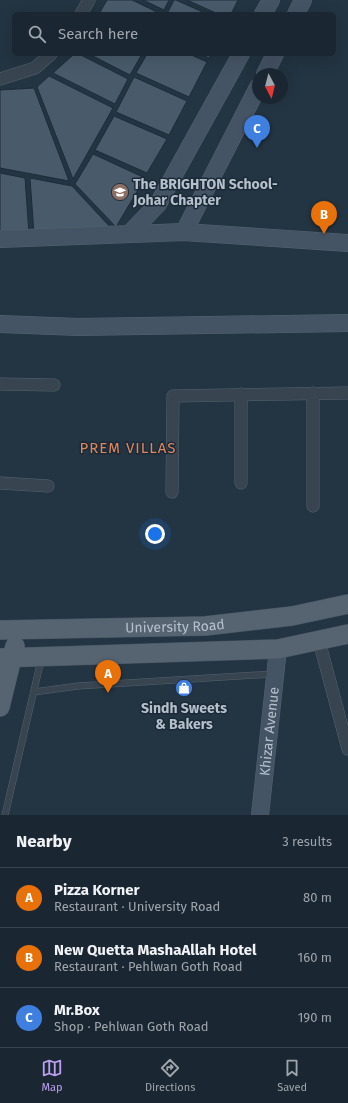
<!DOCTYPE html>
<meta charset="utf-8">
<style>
body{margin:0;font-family:"Fira Sans",sans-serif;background:#232f3a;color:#f1f3f6}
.compass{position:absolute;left:252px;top:68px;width:36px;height:36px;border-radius:50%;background:#1a2732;box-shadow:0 4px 16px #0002;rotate:173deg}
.you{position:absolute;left:155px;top:534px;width:14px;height:14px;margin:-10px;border:3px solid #fff;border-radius:50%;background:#1a73e8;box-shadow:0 0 0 6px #1a73e833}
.badge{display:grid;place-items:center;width:26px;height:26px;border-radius:50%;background:#bca0f2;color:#fff;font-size:13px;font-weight:700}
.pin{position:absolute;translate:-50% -33px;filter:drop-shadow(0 1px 2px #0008)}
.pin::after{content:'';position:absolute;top:21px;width:14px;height:12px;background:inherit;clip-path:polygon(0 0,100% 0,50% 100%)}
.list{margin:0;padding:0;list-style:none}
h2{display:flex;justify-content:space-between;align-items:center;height:52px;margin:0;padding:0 16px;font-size:17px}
h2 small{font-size:13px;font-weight:400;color:#9fa5ac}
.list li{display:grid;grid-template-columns:26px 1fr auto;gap:12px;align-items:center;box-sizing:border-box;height:60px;padding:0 16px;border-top:1px solid #38444d}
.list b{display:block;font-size:15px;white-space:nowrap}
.list p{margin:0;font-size:13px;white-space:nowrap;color:#9fa5ac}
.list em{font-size:13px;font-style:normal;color:#9fa5ac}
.icon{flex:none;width:22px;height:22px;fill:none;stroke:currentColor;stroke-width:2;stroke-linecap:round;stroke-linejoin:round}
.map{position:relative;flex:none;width:348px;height:815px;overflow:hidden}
.search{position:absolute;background:#1a2732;box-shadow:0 4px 16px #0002;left:12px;right:12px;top:12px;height:44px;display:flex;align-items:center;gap:10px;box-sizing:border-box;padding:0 14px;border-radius:6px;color:#9fa5ac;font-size:15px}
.sheet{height:232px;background:#1a2732}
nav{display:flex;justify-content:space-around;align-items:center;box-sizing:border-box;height:56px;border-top:1px solid #38444d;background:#1a2732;font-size:11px;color:#9fa5ac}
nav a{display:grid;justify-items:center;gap:2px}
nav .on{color:#bca0f2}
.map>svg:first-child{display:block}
.building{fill:#495b6b;stroke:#1e2c39}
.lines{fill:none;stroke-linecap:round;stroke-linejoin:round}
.lane-casing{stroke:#55636f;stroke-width:7}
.street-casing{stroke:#55636f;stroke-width:13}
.secondary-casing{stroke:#55636f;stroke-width:18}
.primary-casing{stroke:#44515e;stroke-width:20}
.lane{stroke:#384551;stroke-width:6}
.street{stroke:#384551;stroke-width:12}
.secondary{stroke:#455465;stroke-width:17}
.primary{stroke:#566471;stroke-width:19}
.labels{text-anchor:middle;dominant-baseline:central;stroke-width:3;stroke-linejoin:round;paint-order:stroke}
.poi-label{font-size:14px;font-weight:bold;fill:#b4c0cc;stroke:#1c2a37;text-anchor:start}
.street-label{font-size:14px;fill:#b4c0cc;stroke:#1c2a37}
.neighbourhood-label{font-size:15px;letter-spacing:1px;fill:#de875d;stroke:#1c2a37}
</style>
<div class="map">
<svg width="348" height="815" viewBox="0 0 348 815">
<rect width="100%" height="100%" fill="#233442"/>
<g class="building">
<path d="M107,0H132L161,14H99Z"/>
<path d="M143,0H169L164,10Z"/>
<path d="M174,0H176L207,14H167Z"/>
<path d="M187,0H238L231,14H218Z"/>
<path d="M74,54H79L128,79L115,104L53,73Z"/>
<path d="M89,54H142L130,75Z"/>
<path d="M147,54H189L207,62L189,97L136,73Z"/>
<path d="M200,54H211L209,58Z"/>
<path d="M49,76L113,108L73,179L37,87Z"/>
<path d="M134,77L187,101L169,135L116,112Z"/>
<path d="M34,88L69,181L0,168V90Z"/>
<path d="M114,116L167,139L147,173L95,150Z"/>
<path d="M93,154L145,178L116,227L75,184Z"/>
<path d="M0,173L25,178L29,234L0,236Z"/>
<path d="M30,178L72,186L112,229L34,234Z"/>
</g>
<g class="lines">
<defs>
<g id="lane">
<path d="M34,692L78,686L273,674"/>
<path d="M5,815L41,660"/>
</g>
<g id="street">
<path d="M81,14L89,0"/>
<path d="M0,79L35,68L51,54"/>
<path d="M0,384L54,385"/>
<path d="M313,393V506"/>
<path d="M0,483L48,486"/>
<path d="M241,483V394"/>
<path d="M172,492L173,396L348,393"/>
<path d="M319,641L348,749"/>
</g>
<g id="secondary">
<path d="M263,14L271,0"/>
<path d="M296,14L303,0"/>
<path d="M265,74L275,54"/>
<path d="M184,232L258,87"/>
<path d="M130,233L158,204L241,54"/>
<path d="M0,239L184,232L348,243"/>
<path d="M0,324L78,327L348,323"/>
<path id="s1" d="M260,815L278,649"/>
</g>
<g id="primary">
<path id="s2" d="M0,630L205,626L292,616L348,604"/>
<path d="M0,658L278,649L348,634"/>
<path d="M0,707L15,646"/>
</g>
</defs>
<use href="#lane" class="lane-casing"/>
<use href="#street" class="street-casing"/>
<use href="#secondary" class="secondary-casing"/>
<use href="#primary" class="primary-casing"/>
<use href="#lane" class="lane"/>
<use href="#street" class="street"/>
<use href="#secondary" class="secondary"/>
<use href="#primary" class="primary"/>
</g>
<defs>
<symbol id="school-disc" viewBox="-11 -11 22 22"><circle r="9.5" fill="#8d6e63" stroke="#1c2a37"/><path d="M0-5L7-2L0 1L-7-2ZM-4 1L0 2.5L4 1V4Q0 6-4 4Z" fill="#fff"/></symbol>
<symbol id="shop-disc" viewBox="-11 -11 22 22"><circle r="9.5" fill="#3f7fe0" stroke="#1c2a37"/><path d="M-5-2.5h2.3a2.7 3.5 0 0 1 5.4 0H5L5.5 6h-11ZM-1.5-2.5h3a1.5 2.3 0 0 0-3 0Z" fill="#fff"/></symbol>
</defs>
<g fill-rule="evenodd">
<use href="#school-disc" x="110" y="182" width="20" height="20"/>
<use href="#shop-disc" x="174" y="678" width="20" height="20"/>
</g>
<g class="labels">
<g class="poi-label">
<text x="133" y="184">The BRIGHTON School-<tspan x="133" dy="16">Johar Chapter</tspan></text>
<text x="184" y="708" text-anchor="middle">Sindh Sweets<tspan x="184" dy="16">&amp; Bakers</tspan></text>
</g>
<g class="street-label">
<text stroke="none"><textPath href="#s2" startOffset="175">University Road</textPath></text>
<text stroke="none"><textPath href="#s1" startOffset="84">Khizar Avenue</textPath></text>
</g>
<g class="neighbourhood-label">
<text x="128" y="448">PREM VILLAS</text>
</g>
</g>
</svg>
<svg class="compass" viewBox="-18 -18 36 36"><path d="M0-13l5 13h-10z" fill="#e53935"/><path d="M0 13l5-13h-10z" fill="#9fa5ac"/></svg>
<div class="you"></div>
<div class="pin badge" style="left:108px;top:693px;background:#e8710a">A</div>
<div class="pin badge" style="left:324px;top:234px;background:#e8710a">B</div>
<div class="pin badge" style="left:257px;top:148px;background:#3f7fe0">C</div>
<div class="search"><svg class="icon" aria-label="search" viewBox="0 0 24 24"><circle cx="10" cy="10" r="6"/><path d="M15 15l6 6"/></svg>Search here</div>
</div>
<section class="sheet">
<h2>Nearby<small>3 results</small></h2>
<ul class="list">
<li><span class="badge" style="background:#e8710a">A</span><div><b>Pizza Korner</b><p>Restaurant · University Road</p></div><em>80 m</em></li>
<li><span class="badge" style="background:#e8710a">B</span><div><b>New Quetta MashaAllah Hotel</b><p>Restaurant · Pehlwan Goth Road</p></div><em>160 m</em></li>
<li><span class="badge" style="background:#3f7fe0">C</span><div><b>Mr.Box</b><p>Shop · Pehlwan Goth Road</p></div><em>190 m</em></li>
</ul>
</section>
<nav>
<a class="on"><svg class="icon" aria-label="map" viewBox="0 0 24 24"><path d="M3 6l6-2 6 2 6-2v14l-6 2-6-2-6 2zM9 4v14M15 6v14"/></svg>Map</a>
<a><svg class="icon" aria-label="directions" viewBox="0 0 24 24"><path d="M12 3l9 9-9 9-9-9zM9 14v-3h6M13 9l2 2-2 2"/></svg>Directions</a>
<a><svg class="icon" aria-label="saved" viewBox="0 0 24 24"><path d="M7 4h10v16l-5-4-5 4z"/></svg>Saved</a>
</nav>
